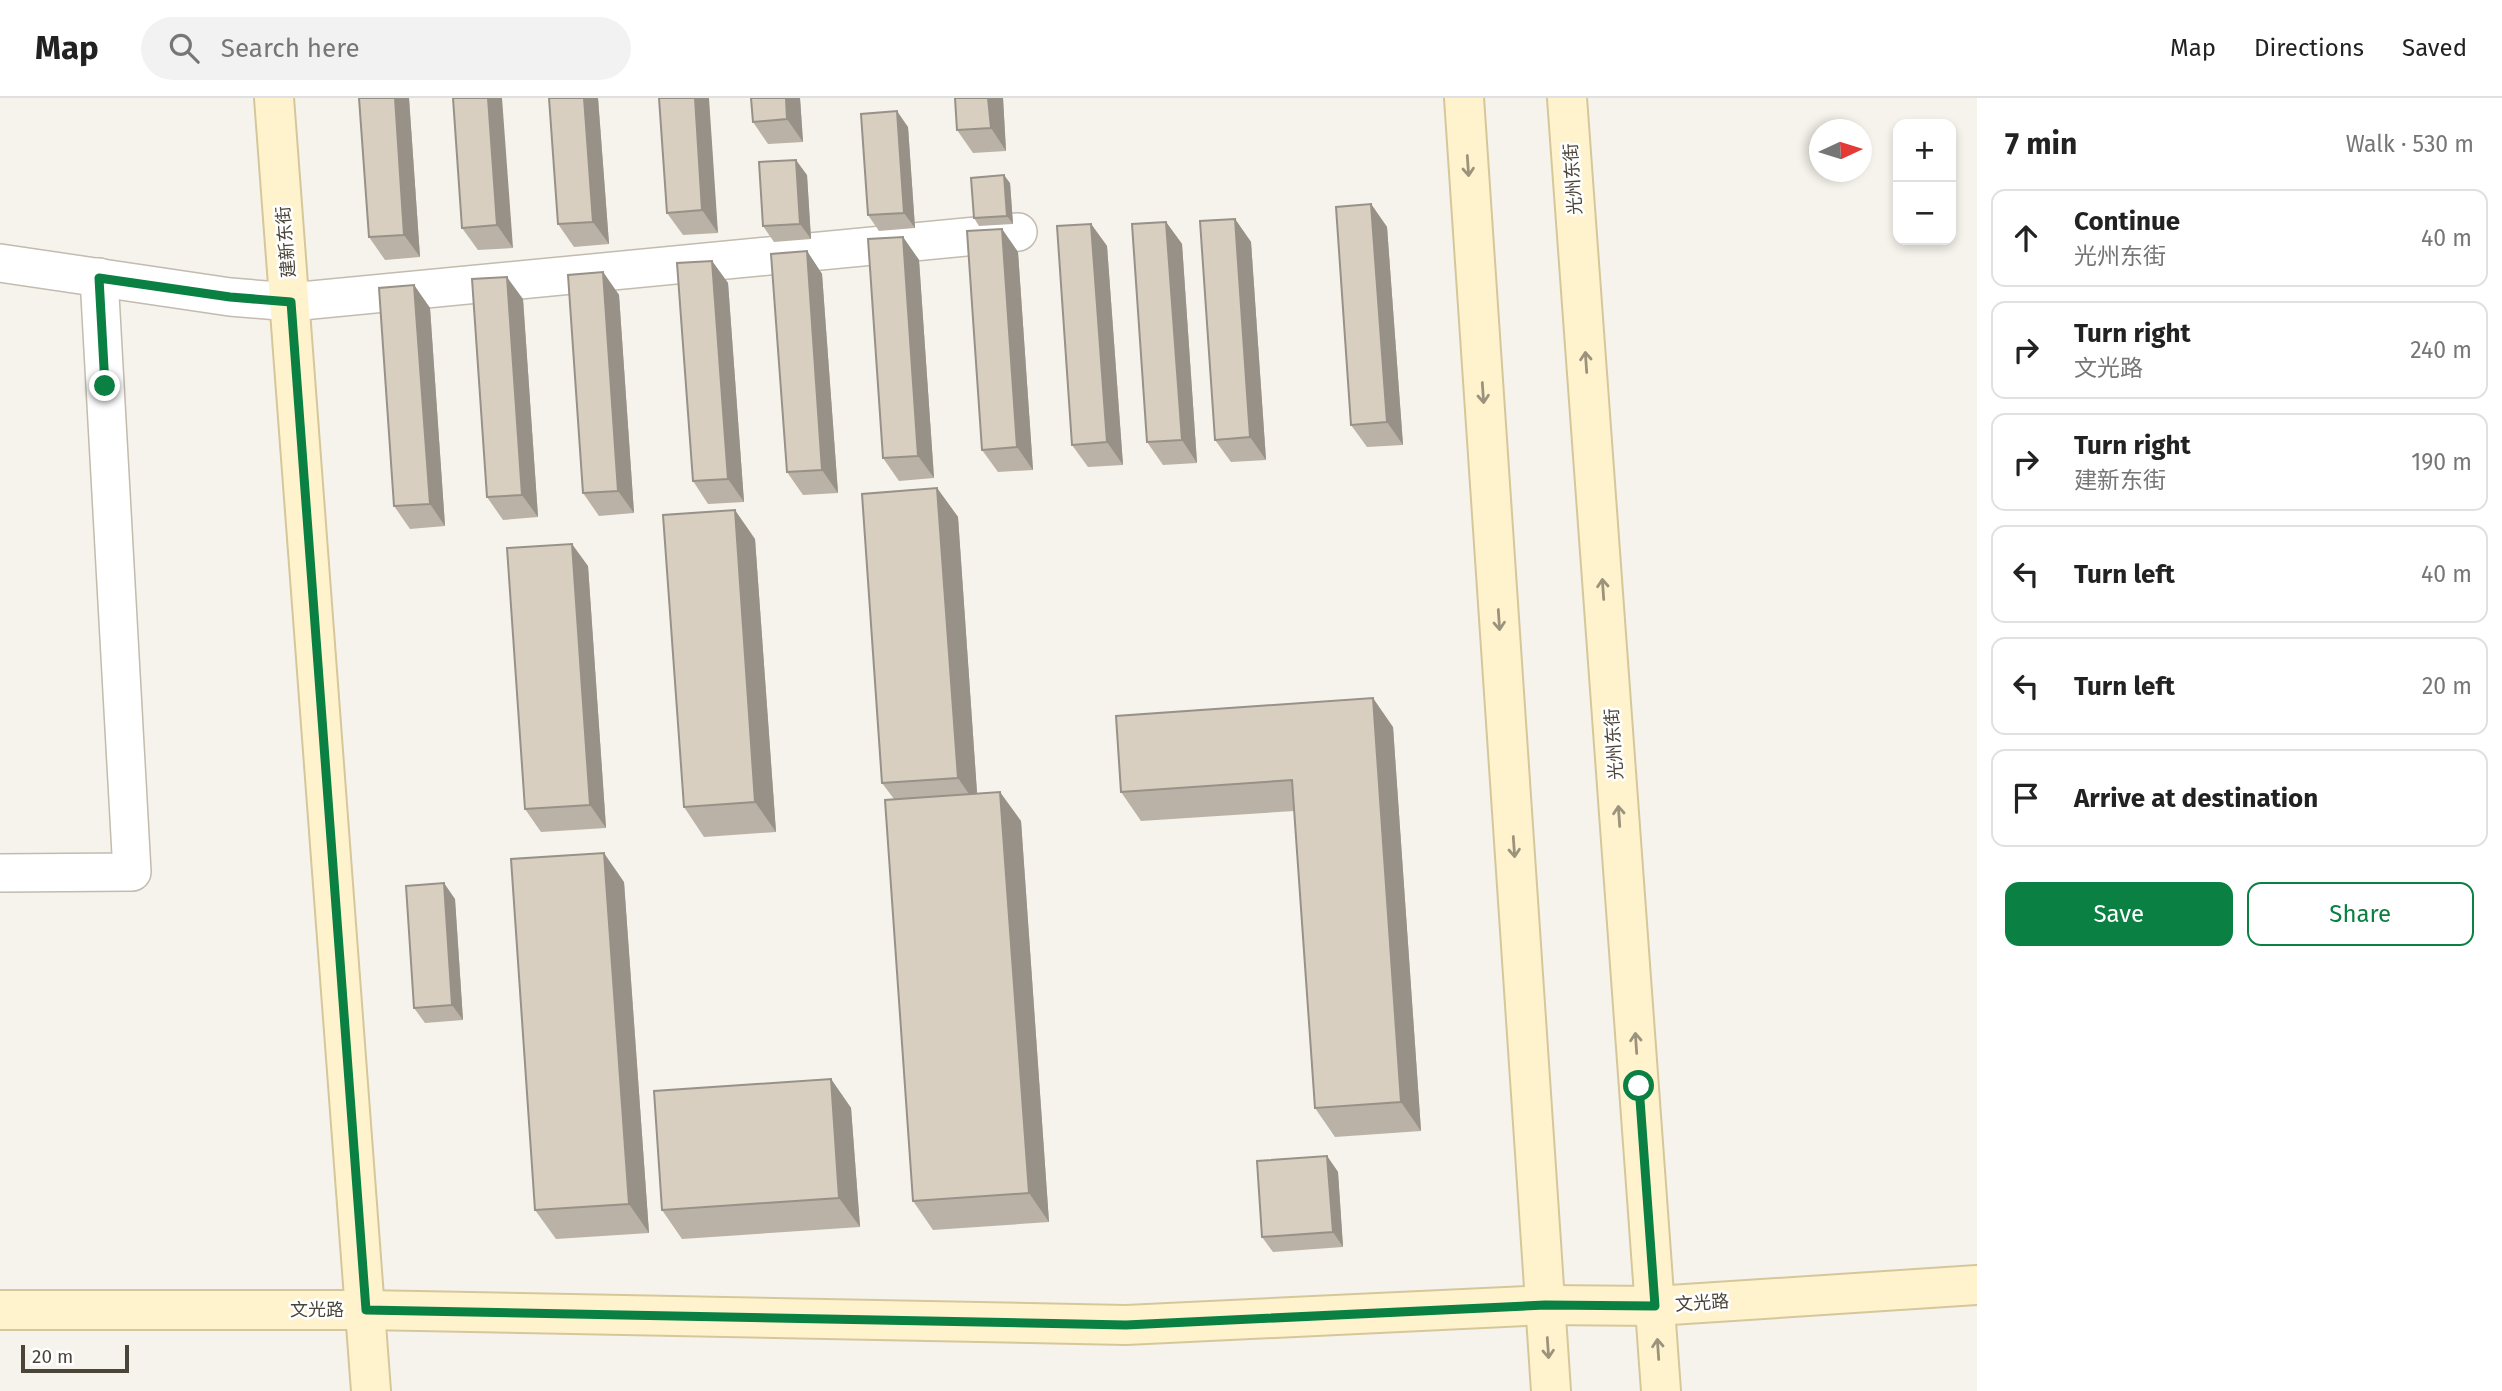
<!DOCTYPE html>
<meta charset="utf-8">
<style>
body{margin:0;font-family:"Fira Sans","Noto Sans SC",sans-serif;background:#f2f2f2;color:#222}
.controls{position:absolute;right:21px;top:21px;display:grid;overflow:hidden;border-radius:14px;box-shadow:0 4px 10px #0003}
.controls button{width:63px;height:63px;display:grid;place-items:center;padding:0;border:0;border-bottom:2px solid #e0e0e0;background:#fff;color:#222;font:35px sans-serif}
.compass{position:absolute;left:1809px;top:21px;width:63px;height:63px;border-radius:50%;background:#fff;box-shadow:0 4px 10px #0003;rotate:86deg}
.scale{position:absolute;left:21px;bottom:18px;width:108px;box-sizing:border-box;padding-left:7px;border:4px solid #4b4439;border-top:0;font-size:19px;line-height:24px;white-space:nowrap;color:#4b4439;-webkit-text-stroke:5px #fff;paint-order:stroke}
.stop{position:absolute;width:21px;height:21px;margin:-16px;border:5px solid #0b8043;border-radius:50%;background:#fff}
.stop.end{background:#0b8043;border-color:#fff;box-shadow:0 2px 7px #0008}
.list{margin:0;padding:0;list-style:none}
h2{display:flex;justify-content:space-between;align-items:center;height:91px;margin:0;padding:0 28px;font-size:30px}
h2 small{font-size:23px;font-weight:400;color:#767676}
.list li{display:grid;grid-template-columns:46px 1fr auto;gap:21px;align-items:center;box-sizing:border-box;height:98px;margin:0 14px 14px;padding:0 14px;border:2px solid #e0e0e0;border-radius:14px}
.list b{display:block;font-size:26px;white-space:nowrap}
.list p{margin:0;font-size:23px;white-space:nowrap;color:#767676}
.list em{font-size:23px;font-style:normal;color:#767676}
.actions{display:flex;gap:14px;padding:21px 28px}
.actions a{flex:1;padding:16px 0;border:2px solid #0b8043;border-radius:14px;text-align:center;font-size:24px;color:#0b8043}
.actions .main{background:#0b8043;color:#fff}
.icon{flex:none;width:38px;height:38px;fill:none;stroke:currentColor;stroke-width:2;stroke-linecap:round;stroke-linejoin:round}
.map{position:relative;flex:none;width:1977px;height:1293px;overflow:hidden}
header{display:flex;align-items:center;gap:42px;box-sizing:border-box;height:98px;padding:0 35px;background:#fff;border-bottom:2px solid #e0e0e0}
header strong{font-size:33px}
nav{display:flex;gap:38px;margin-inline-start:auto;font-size:24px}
.search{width:490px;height:63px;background:#f2f2f2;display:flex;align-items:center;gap:18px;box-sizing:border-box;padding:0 24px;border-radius:38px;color:#767676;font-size:26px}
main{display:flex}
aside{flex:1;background:#fff}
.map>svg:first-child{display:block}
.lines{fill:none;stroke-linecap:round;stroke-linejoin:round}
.street-casing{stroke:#c2bbae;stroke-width:40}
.secondary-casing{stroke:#d6c79b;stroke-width:42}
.street{stroke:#fff;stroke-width:37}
.secondary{stroke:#fff3cd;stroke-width:38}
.wall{fill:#bab2a6}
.shaded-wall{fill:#979187}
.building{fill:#d8cfc1;stroke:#979187;stroke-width:2}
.oneway{stroke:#9c937c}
.route{stroke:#0b8043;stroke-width:9}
.labels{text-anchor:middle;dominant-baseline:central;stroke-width:5;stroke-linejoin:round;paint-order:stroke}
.street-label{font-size:18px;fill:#4b4439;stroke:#fff}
</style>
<header>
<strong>Map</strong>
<div class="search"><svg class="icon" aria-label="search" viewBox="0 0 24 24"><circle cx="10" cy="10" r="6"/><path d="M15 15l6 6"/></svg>Search here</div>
<nav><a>Map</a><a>Directions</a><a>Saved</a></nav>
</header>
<main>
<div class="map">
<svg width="1977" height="1293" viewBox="0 0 1977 1293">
<rect width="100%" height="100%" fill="#f6f3ec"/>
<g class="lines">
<defs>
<g id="street">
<path d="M0,165L230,199L291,204L1018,134"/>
<path d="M0,775L132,774L99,179"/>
</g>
<g id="secondary">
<path d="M274,0L371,1293"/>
<path d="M1464,0L1551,1293"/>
<path d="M1567,0L1661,1293"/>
<path d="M0,1212H366L1126,1227L1545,1207L1655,1208L1977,1187"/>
</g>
</defs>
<use href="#street" class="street-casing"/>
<use href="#secondary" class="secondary-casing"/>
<use href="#street" class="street"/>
<use href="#secondary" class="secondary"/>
</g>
<g class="wall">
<path d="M359,0H409L420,159L385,162L369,139Z"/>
<path d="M453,0L513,150L478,152L462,130Z"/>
<path d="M549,0H598L609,146L574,149L558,126Z"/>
<path d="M659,0L718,135L683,137L667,115Z"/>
<path d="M800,0L803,44L768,46L753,24Z"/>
<path d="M955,0H1003L1006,53L973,55L957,32Z"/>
<path d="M908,29L915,130L879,133L868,117Z"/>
<path d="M807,77L811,141L774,144L763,128Z"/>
<path d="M1010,85L1013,126L979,128L974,120Z"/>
<path d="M1371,106L1387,129L1403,347L1367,349L1351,327Z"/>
<path d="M1235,121L1251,144L1266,362L1231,364L1215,342Z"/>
<path d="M1166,124L1182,146L1197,365L1163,367L1147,344Z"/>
<path d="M1091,126L1107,148L1123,367L1088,369L1072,347Z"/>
<path d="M1002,131L1018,154L1033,372L998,374L982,352Z"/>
<path d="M903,139L919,162L934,380L899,383L883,360Z"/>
<path d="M807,153L822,176L838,395L803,397L787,374Z"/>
<path d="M712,163L728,185L744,404L708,406L693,383Z"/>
<path d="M603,174L619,197L634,415L599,418L583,395Z"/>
<path d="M414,187L430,210L445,428L410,431L394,408Z"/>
<path d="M523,201L538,419L503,422L487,399Z"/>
<path d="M937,390L958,419L977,695L1021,723L1049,1124L933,1132L913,1103L894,701L882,685Z"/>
<path d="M755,441L776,734L704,739L684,709Z"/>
<path d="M588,468L606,730L541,734L525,711Z"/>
<path d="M1393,629L1421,1033L1335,1039L1315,1010L1294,713L1141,723L1121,694Z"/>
<path d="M624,784L649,1135L556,1141L535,1112Z"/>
<path d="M455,801L463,922L425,925L414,910Z"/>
<path d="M831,981L851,1010L860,1129L682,1141L662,1112Z"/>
<path d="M1327,1058L1338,1074L1343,1149L1273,1154L1262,1139Z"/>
</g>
<g class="shaded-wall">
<path d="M395,0H409L420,159L404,137Z"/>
<path d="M488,0H502L513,150L497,127Z"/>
<path d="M584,0H598L609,146L593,124Z"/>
<path d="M695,0H709L718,135L702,112Z"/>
<path d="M786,0H800L803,44L787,21Z"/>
<path d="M988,0H1003L1006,53L991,30Z"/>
<path d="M897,13L908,29L915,130L904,115Z"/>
<path d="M796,62L807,77L811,141L800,126Z"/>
<path d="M1004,77L1010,85L1013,126L1007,118Z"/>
<path d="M1371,106L1387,129L1403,347L1387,324Z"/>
<path d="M1235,121L1251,144L1266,362L1250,339Z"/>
<path d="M1166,124L1182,146L1197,365L1182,342Z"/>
<path d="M1091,126L1107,148L1123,367L1107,344Z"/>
<path d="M1002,131L1018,154L1033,372L1017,349Z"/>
<path d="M903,139L919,162L934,380L918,358Z"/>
<path d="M807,153L822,176L838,395L822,372Z"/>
<path d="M712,163L728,185L744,404L728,381Z"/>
<path d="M603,174L619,197L634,415L618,393Z"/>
<path d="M507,179L523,201L538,419L522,397Z"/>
<path d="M414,187L430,210L445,428L430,406Z"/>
<path d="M937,390L958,419L978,709L958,680Z"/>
<path d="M735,412L755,441L776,734L755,704Z"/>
<path d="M572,446L588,468L606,730L590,707Z"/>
<path d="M1373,600L1393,629L1421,1033L1401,1004Z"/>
<path d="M1000,694L1021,723L1049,1124L1029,1095Z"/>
<path d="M604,755L624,784L649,1135L629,1106Z"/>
<path d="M444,785L455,801L463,922L452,907Z"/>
<path d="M831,981L851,1010L860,1129L839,1100Z"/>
<path d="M1327,1058L1338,1074L1343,1149L1333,1134Z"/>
</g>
<g class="building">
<path d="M359,0H395L404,137L369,139Z"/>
<path d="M453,0H488L497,127L462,130Z"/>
<path d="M549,0H584L593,124L558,126Z"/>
<path d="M659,0H695L702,112L667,115Z"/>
<path d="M751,0H786L787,21L753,24Z"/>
<path d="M955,0H988L991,30L957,32Z"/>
<path d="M897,13L904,115L868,117L861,16Z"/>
<path d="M796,62L800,126L763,128L759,64Z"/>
<path d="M1004,77L1007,118L974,120L971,80Z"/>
<path d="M1371,106L1387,324L1351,327L1336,109Z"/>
<path d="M1235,121L1250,339L1215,342L1200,123Z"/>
<path d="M1166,124L1182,342L1147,344L1132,126Z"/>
<path d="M1091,126L1107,344L1072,347L1057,128Z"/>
<path d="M1002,131L1017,349L982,352L967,133Z"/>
<path d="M903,139L918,358L883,360L868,141Z"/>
<path d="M807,153L822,372L787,374L771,156Z"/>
<path d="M712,163L728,381L693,383L677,165Z"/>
<path d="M603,174L618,393L583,395L568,177Z"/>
<path d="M507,179L522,397L487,399L472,181Z"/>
<path d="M414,187L430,406L394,408L379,190Z"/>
<path d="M937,390L958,680L882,685L862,396Z"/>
<path d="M735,412L755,704L684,709L663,417Z"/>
<path d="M572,446L590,707L525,711L507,450Z"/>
<path d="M1373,600L1401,1004L1315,1010L1292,682L1121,694L1116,618Z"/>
<path d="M1000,694L1029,1095L913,1103L885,702Z"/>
<path d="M604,755L629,1106L535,1112L511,761Z"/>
<path d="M444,785L452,907L414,910L406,788Z"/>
<path d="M831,981L839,1100L662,1112L654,993Z"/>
<path d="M1327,1058L1333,1134L1262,1139L1257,1063Z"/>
</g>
<defs><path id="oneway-shaft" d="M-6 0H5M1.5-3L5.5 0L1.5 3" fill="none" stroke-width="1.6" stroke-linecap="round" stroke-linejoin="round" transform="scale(1.75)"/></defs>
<g class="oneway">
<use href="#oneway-shaft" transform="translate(1468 68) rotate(86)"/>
<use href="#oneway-shaft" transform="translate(1586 264) rotate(-94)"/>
<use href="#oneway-shaft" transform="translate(1483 295) rotate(86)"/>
<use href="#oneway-shaft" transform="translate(1603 491) rotate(-94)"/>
<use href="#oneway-shaft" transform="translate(1499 522) rotate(86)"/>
<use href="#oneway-shaft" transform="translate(1619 718) rotate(-94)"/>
<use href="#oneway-shaft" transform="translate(1514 749) rotate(86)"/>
<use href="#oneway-shaft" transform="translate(1636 945) rotate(-94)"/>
<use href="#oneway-shaft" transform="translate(1548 1250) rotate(86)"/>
<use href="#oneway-shaft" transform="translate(1658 1251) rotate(-94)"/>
</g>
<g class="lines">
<path class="route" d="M105,288L99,180L230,199L291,204L366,1212L1126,1227L1545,1207L1655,1208L1639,988"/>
</g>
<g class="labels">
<g class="street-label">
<text transform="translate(1573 81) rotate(-94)">光州东街</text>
<text transform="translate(286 144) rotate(-95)">建新东街</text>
<text transform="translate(1614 646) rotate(-94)">光州东街</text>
<text transform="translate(1702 1205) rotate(-4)">文光路</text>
<text x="317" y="1212">文光路</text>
</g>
</g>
</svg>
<div class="controls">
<button>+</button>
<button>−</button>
</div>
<svg class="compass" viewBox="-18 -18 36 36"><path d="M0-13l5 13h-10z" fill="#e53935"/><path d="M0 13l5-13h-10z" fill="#767676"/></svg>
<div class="scale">20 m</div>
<div class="stop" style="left:1639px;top:988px"></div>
<div class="stop end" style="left:105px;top:288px"></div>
</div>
<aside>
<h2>7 min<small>Walk · 530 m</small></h2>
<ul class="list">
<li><svg class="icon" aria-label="ahead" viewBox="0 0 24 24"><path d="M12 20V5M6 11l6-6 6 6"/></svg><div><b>Continue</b><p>光州东街</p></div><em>40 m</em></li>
<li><svg class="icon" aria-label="right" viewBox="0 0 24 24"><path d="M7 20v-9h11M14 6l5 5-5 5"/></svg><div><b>Turn right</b><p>文光路</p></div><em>240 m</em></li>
<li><svg class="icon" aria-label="right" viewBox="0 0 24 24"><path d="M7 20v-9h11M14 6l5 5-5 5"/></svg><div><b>Turn right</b><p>建新东街</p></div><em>190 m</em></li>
<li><svg class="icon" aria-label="left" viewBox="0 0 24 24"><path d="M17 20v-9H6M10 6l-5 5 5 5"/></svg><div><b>Turn left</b></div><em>40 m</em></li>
<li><svg class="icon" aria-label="left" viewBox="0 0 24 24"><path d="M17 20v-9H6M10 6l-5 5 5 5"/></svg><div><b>Turn left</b></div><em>20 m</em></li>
<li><svg class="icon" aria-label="arrive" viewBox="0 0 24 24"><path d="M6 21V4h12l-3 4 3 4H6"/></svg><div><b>Arrive at destination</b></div></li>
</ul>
<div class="actions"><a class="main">Save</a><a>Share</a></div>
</aside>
</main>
